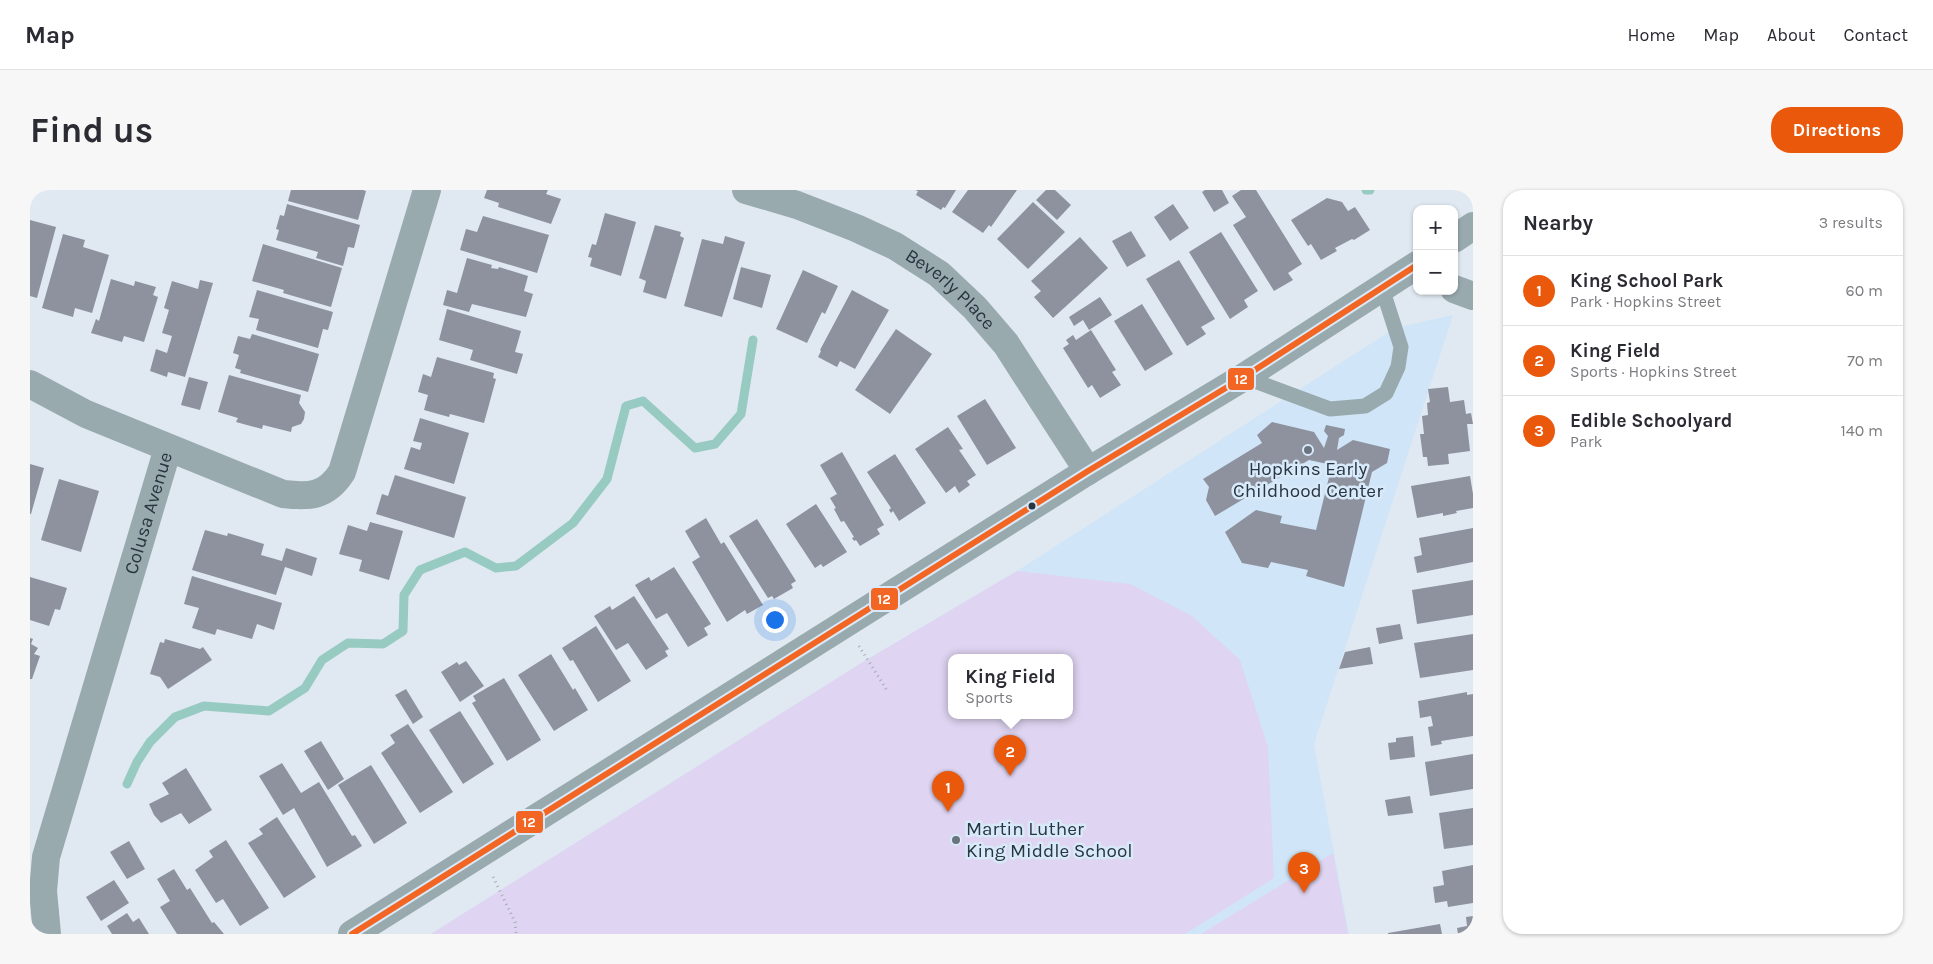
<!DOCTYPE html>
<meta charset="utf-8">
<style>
body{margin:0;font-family:Karla,sans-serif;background:#f7f7f7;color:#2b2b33}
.controls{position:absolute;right:15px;top:15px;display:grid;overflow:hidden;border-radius:10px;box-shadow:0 1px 4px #0004}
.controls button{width:45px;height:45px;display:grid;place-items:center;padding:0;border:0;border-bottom:1px solid #e1e1e2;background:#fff;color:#2b2b33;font:25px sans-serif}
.you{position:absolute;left:744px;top:429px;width:18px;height:18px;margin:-12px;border:4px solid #fff;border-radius:50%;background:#1a73e8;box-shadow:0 0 0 8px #1a73e833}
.badge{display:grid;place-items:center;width:32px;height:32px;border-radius:50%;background:#ea580c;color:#fff;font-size:16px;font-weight:700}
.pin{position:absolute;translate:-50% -41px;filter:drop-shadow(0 1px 2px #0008)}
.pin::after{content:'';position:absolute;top:26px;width:18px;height:15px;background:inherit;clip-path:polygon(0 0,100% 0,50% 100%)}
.popup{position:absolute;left:918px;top:464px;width:125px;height:65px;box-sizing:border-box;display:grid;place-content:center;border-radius:10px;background:#fff;filter:drop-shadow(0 1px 4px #0005);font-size:16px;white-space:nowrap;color:#7c7c81}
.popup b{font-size:19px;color:#2b2b33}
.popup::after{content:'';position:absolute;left:50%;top:100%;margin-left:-10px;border:10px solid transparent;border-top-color:#fff}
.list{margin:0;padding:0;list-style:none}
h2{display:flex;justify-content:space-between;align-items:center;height:65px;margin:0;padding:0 20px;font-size:21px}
h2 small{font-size:16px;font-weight:400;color:#7c7c81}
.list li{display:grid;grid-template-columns:32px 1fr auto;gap:15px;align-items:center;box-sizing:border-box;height:70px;padding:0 20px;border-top:1px solid #e1e1e2}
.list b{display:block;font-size:19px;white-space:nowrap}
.list p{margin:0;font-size:16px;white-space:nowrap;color:#7c7c81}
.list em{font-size:16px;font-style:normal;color:#7c7c81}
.map{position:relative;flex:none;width:1443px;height:744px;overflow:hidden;border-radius:20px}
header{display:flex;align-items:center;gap:30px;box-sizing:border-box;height:70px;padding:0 25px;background:#fff;border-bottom:1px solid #e1e1e2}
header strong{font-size:24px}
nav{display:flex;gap:28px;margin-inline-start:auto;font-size:18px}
.intro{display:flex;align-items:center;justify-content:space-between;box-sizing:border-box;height:120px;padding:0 30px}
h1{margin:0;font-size:35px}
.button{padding:12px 22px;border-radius:20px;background:#ea580c;color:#fff;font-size:18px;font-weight:700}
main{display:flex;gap:30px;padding:0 30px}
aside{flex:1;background:#fff;border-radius:20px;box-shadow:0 1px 4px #0004}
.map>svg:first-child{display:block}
.built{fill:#d0e5f7;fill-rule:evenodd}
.green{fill:#dfd4f1;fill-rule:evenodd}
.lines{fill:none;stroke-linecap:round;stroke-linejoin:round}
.stream{stroke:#97cac1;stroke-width:9}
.building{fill:#8d929e}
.path{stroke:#a3afb5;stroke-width:3;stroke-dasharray:1 4;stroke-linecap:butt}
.service{stroke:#99aaaf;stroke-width:15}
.minor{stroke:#99aaaf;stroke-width:28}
.tertiary{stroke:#99aaaf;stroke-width:28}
.bus-1-casing{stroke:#d8eafa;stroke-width:10}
.bus-1{stroke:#f26522;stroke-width:6}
.poi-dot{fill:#69747e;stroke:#d8eafa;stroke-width:2}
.bus-dot{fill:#293540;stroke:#d8eafa;stroke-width:2}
.labels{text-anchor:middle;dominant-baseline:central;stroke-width:5;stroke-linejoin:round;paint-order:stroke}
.street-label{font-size:19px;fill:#293540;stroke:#d8eafa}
.poi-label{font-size:19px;fill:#293540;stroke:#d8eafa}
.line-badge{stroke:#d8eafa;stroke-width:2}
.badge-label{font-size:14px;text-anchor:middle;font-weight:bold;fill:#fff}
</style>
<header>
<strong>Map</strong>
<nav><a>Home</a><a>Map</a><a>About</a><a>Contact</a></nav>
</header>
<div class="intro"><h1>Find us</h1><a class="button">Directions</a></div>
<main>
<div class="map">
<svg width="1443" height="744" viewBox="0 0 1443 744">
<rect width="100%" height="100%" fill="#e0e9f2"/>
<path class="built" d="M1423,125L1284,554L1319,744H401L833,472L987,381L1365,138ZM921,467H1039V525H921Z"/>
<g class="green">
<path d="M987,381L1100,394L1162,426L1210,470L1238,557L1244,688L1155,744H401L833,472ZM1039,467V525H921V467Z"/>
<path d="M1303,663L1318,744H1171Z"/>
</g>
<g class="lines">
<g class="stream">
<path d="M1336,0H1340"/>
<path d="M97,594L107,572L120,552L145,527L174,516L239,521L275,498L292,470L318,453L353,454L373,441L374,405L390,380L435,362L466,378L486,376L543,333L577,289L596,216L613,211L665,258L685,254L711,224L723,150"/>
</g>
</g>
<g class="building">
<path d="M261,0H333L336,1L328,30L258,11Z"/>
<path d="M457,0H518L516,4L531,9L521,34L468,17L469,13L454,8Z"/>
<path d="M885,0H926L915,18L913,17L911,20L886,5L888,1Z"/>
<path d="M938,0H987L961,37L959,35L953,43L922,22Z"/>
<path d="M1016,0H1025L1041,15L1027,30L1006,10Z"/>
<path d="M1175,0H1192L1199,13L1184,22L1172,2Z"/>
<path d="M1211,0H1226L1272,74L1258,83L1263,90L1244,101L1203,35L1216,27L1202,6Z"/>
<path d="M1297,8L1312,12L1318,21L1325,17L1340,40L1324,50L1322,49L1305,58L1307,61L1291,70L1281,54L1278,56L1261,30Z"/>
<path d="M1003,12L1035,42L998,79L967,49Z"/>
<path d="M257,14L330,35L324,58L318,57L313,76L286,68L288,62L246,50L249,40L246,39L250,25L254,26Z"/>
<path d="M1143,14L1159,38L1140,51L1124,27Z"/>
<path d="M575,23L606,32L591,86L560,76L562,68L558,67L562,54L566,55Z"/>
<path d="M453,26L519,45L507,83L430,60L436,39L447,42Z"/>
<path d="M0,30L26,37L7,108L0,106Z"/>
<path d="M625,35L651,42L650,46L654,48L636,109L613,102L616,91L609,88Z"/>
<path d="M1101,41L1116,66L1097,77L1082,51Z"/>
<path d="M1191,42L1228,101L1214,110L1218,117L1200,129L1159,62Z"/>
<path d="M33,44L55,50L53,57L79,65L62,123L45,118L43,127L12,118Z"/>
<path d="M695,46L715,52L692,127L654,116L672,49L693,54Z"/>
<path d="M1050,47L1078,78L1023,128L1004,107L1011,101L1001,91Z"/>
<path d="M233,54L312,78L301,117L253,103L254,100L222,91Z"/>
<path d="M437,68L462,75L461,78L468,79L469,77L498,86L494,101L503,104L496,127L442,114L439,122L413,115L417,100L427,103Z"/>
<path d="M1149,70L1185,129L1171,137L1176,144L1157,156L1116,89Z"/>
<path d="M711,77L741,85L732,118L703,109Z"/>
<path d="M773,80L808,96L795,124L792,122L777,153L746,139Z"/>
<path d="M81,89L104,96L105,91L126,97L123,105L128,107L114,152L94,146L92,152L61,143L66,129L69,131Z"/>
<path d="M170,90L183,93L155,187L138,182L137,187L120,181L126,159L137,163L142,146L132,143L139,120L134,118L142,91L168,99Z"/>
<path d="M227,100L303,122L298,140L293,139L288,158L226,140L229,129L219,127Z"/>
<path d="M822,100L859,120L825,179L810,171L807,177L788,167L791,161L790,160Z"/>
<path d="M1070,107L1082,125L1059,140L1053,130L1044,136L1039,127Z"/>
<path d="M1112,114L1143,164L1115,181L1084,131Z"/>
<path d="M417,119L491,141L485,162L493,164L487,184L440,170L443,160L409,150Z"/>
<path d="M866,139L902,164L860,224L825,200Z"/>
<path d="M1061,140L1086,180L1082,182L1091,195L1070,208L1062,195L1058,198L1033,158L1039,154L1036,150L1043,145L1046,150Z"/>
<path d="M222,144L289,164L278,202L210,183L211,180L205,178L209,165L203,163L208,146L220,149Z"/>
<path d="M407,167L464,183L463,188L466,189L454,233L420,224L419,227L394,220L398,205L388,202L393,184L401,187Z"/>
<path d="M199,185L271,205L269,213L275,222L274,229L271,234L262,237L261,242L233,235L232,239L206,232L208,228L188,222Z"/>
<path d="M159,187L178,192L170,220L151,215Z"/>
<path d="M1418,197L1420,212L1434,210L1436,224L1441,223L1443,234H1437L1440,261L1418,264L1419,274L1398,276L1397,267H1393L1390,244H1394L1392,226L1398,225L1397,213L1400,212L1398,199Z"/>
<path d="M955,209L986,258L957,275L927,226Z"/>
<path d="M390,228L439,243L424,294L374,279L381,257L390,260L392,253L383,251Z"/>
<path d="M1242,232L1284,242L1294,258L1298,246L1294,241L1296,235L1315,239L1314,245L1309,248L1307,260L1323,250L1360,259L1357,273L1342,282L1314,397L1276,386L1278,380L1241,372L1238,378L1212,373L1195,342L1226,320L1252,326L1250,333L1286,340L1302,275L1279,270L1185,326L1176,310L1179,297L1173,289L1232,253L1227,245Z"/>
<path d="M918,237L933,259L929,260L946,285L937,291L940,295L929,303L925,296L916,303L885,259Z"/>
<path d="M812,262L854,335L847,339L850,344L830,356L826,350L824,351L822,348L824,347L814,331L811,332L804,319L806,318L800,308L807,304L790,275Z"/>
<path d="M865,264L896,313L869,331L863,321L861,323L859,320L861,318L837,282Z"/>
<path d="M0,274L14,278L1,324H0Z"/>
<path d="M365,285L436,307L424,348L346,324L352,304L358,306Z"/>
<path d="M1440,286L1443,304V318L1426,321L1427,323L1413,326V323L1387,328L1381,296Z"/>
<path d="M29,289L69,301L51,362L11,350Z"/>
<path d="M786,314L817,362L793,377L791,374L785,378L756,334Z"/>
<path d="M676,328L691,354L694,352L733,415L717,424L715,420L697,432L662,372L670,367L655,341Z"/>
<path d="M727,329L766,391L761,394L763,398L744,409L742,406L738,408L699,346Z"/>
<path d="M340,332L373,341L359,390L329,381L332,370L309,364L318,335L337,341Z"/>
<path d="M1443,338V372L1387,383L1384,367L1392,365L1389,348Z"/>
<path d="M175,340L197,346L198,343L234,354L231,365L252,371L256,358L287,368L282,386L255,377L246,405L162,380Z"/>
<path d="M644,377L681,434L674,438L678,445L658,457L637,423L626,429L605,395L619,387L621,391Z"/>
<path d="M162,386L252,413L244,440L227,434L222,449L187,439L185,445L162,438L169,418L154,414Z"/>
<path d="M0,387L37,398L30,420L25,419L19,436L0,430Z"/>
<path d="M1443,390V425L1387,434L1382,400Z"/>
<path d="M604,406L639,459L635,461L638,466L616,480L598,453L586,460L564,426L580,416L582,420Z"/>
<path d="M1370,434L1373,449L1349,454L1346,438Z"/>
<path d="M566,436L601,491L568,512L543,470L540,471L532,458Z"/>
<path d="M1443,444V480L1390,488L1384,453Z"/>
<path d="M0,448L3,449L1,454L8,458L4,464L10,466L2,489H0Z"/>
<path d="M135,449L170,459L173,457L182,470L138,499L130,487L120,484L130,452L134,453Z"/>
<path d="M1340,457L1343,474L1309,479L1315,462Z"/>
<path d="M521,464L543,500L545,498L558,520L524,541L488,485Z"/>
<path d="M436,471L454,496L430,512L411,482L427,472L429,475Z"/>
<path d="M474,488L511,550L477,571L442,513L446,511L443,506Z"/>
<path d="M376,499L393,527L383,534L365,505Z"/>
<path d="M1437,502V505L1443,504V546L1411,551L1412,554L1401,556L1398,537L1403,536L1401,526L1390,528L1388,511Z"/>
<path d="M430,521L464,574L433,594L399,540Z"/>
<path d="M378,534L423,602L390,623L351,563L365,553L360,545Z"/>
<path d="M1383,546L1385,567L1360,570L1358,553L1366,552V548Z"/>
<path d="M291,551L314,589L298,600L274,561Z"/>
<path d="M1443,564V599L1400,606L1395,572Z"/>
<path d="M252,573L271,603L289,592L322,646L325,645L332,656L297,677L264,618L253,625L229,586Z"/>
<path d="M341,575L377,633L344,654L308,595Z"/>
<path d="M156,578L182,620L159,634L151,623L131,633L124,625L119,614L139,604L132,593Z"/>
<path d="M1380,606L1383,623L1358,626L1355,610Z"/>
<path d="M1443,618V655L1414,659L1409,623Z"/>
<path d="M247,627L286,687L254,708L218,653L233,644L229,639Z"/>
<path d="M196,650L239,718L210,736L193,709L186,713L165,680L183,667L179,661Z"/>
<path d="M99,651L115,679L97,689L80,662Z"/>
<path d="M1443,675V713L1418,717L1417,711L1405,713L1403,697L1414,695L1412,681Z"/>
<path d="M144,679L157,700L160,698L182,733L184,732L194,744H147L130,717L140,711L127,689Z"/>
<path d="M84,690L99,713L71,731L56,707Z"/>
<path d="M97,723L103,732L109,728L119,744H82L77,736Z"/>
<path d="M1443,726V744H1428L1427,738L1437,736L1436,727Z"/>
<path d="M1410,734L1412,744H1358V743Z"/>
</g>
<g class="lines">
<g class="path">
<path d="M829,456L858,502"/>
<path d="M463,687L485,732L486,744"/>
</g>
<path class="service" d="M1214,187L1300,219L1335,216L1356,203L1368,177L1371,157L1352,98"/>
<g class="minor">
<path id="s1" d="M716,0L767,15L826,38L865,56L909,84L945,118L976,154L1058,281"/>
<path d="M1424,99L1443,106"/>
<path d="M0,194L56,224L253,304C279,307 296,307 312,282L397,0"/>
<path id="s2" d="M17,744L13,701L16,667L138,258"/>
</g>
<g class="tertiary">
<path d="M1424,49L1443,36"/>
<path d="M322,744L1058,281L1214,187L1387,75"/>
</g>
<defs>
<path id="bus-1" d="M322,744L1058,281L1214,187L1387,75"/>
</defs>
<use href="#bus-1" class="bus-1-casing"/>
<use href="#bus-1" class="bus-1"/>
</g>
<g class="poi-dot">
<circle cx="1278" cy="260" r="5"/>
<circle cx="926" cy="650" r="5"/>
</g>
<circle class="bus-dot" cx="1002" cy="316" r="4.5"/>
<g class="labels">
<g class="street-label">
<text stroke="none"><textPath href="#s1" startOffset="230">Beverly Place</textPath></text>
<text stroke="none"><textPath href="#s2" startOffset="436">Colusa Avenue</textPath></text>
</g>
<g class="poi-label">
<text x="1278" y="279">Hopkins Early<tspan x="1278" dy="22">Childhood Center</tspan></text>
<text x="936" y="639" text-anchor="start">Martin Luther<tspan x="936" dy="22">King Middle School</tspan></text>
</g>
</g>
<g class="line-badge">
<rect x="1197" y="177" width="28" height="24" rx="5" fill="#f26522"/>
<rect x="840" y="397" width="29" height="24" rx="5" fill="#f26522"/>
<rect x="485" y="620" width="29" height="24" rx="5" fill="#f26522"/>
</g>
<g class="badge-label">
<text x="1211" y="194">12</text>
<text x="854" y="414">12</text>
<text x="499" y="637">12</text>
</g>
</svg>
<div class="controls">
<button>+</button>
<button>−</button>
</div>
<div class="you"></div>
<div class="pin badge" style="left:918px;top:622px">1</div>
<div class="pin badge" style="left:980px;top:586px">2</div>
<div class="popup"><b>King Field</b>Sports</div>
<div class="pin badge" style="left:1274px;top:703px">3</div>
</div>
<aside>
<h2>Nearby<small>3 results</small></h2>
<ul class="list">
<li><span class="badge">1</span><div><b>King School Park</b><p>Park · Hopkins Street</p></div><em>60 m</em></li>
<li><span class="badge">2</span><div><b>King Field</b><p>Sports · Hopkins Street</p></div><em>70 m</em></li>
<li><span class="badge">3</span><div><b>Edible Schoolyard</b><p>Park</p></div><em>140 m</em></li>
</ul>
</aside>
</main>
